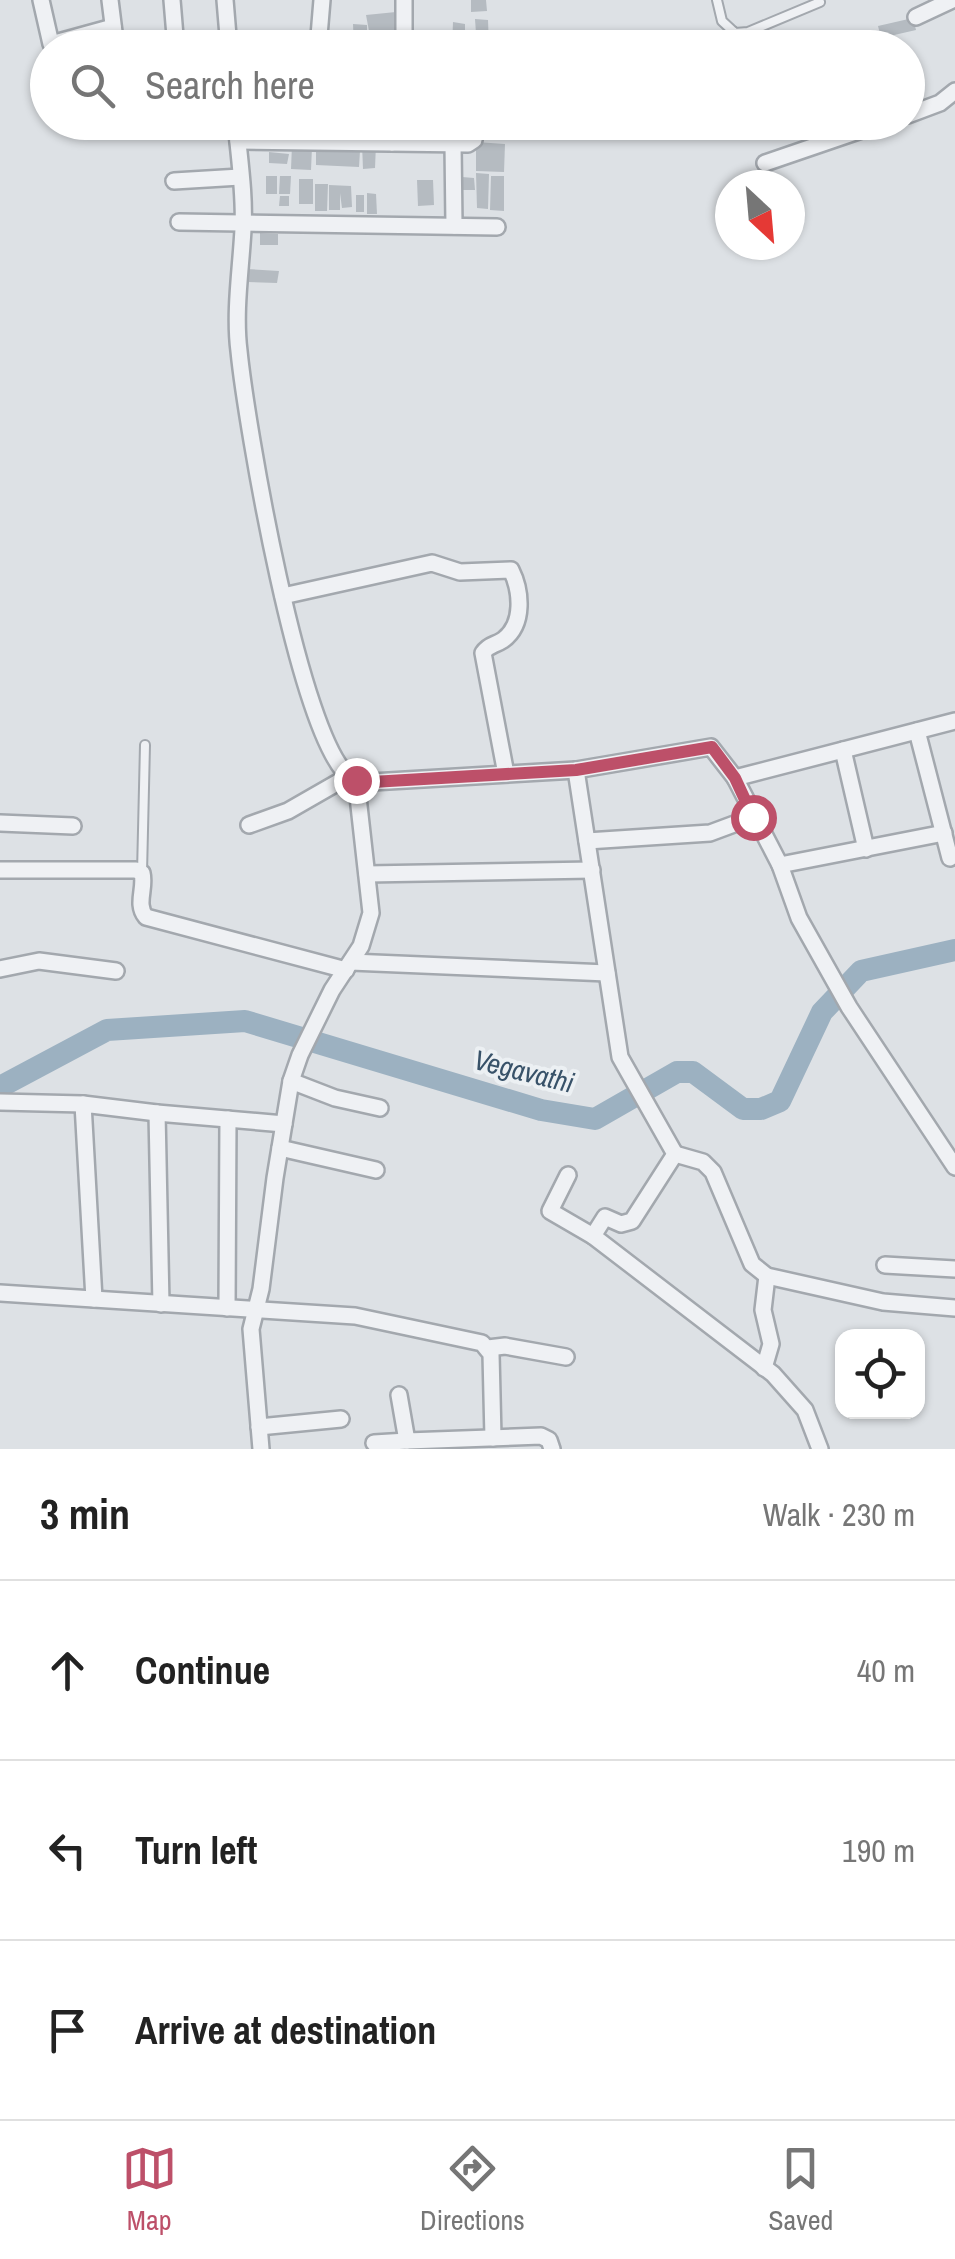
<!DOCTYPE html>
<meta charset="utf-8">
<style>
body{margin:0;font-family:"Archivo Narrow",sans-serif;background:#f6f6f6;color:#222}
.controls{position:absolute;right:30px;bottom:30px;display:grid;overflow:hidden;border-radius:20px;box-shadow:0 2px 8px #0004}
.controls button{width:90px;height:90px;display:grid;place-items:center;padding:0;border:0;border-bottom:2px solid #e0e0e0;background:#fff;color:#222;font:50px sans-serif}
.compass{position:absolute;left:715px;top:170px;width:90px;height:90px;border-radius:50%;background:#fff;box-shadow:0 2px 8px #0004;rotate:154deg}
.stop{position:absolute;width:30px;height:30px;margin:-22px;border:8px solid #bd5069;border-radius:50%;background:#fff}
.stop.end{background:#bd5069;border-color:#fff;box-shadow:0 2px 10px #0008}
.list{margin:0;padding:0;list-style:none}
h2{display:flex;justify-content:space-between;align-items:center;height:130px;margin:0;padding:0 40px;font-size:42px}
h2 small{font-size:32px;font-weight:400;color:#767676}
.list li{display:grid;grid-template-columns:65px 1fr auto;gap:30px;align-items:center;box-sizing:border-box;height:180px;padding:0 40px;border-top:2px solid #e0e0e0}
.list b{display:block;font-size:38px;white-space:nowrap}
.list em{font-size:32px;font-style:normal;color:#767676}
.icon{flex:none;width:55px;height:55px;fill:none;stroke:currentColor;stroke-width:2;stroke-linecap:round;stroke-linejoin:round}
.map{position:relative;flex:none;width:955px;height:1449px;overflow:hidden}
.search{position:absolute;background:#fff;box-shadow:0 2px 8px #0004;left:30px;right:30px;top:30px;height:110px;display:flex;align-items:center;gap:25px;box-sizing:border-box;padding:0 35px;border-radius:55px;color:#767676;font-size:38px}
.sheet{height:670px;background:#fff}
nav{display:flex;justify-content:space-around;align-items:center;box-sizing:border-box;height:140px;border-top:2px solid #e0e0e0;background:#fff;font-size:28px;color:#767676}
nav a{display:grid;justify-items:center;gap:5px}
nav .on{color:#bd5069}
.map>svg:first-child{display:block}
.lines{fill:none;stroke-linecap:round;stroke-linejoin:round}
.river{stroke:#9cb1c1;stroke-width:22}
.building{fill:#b5bbc1}
.lane-casing{stroke:#a3a8ae;stroke-width:12}
.street-casing{stroke:#a3a8ae;stroke-width:20}
.lane{stroke:#eff1f4;stroke-width:8}
.street{stroke:#eff1f4;stroke-width:15}
.route{stroke:#bd5069;stroke-width:12}
.labels{text-anchor:middle;dominant-baseline:central;stroke-width:8;stroke-linejoin:round;paint-order:stroke}
.water-label{font-size:28px;font-style:italic;fill:#385269;stroke:#ecf0f3}
</style>
<div class="map">
<svg width="955" height="1449" viewBox="0 0 955 1449">
<rect width="100%" height="100%" fill="#dde1e5"/>
<g class="lines">
<path class="river" d="M0,1087L107,1030L245,1021L541,1110L595,1119L677,1072H693L743,1109H761L780,1101L822,1012L861,971L955,950"/>
</g>
<g class="building">
<path d="M471,0H486L487,11L471,12Z"/>
<path d="M396,12L398,30L369,31L366,15Z"/>
<path d="M913,18L916,30L881,38L878,26Z"/>
<path d="M475,19L488,20L489,48H477Z"/>
<path d="M453,22L465,24V48H452Z"/>
<path d="M353,24L367,25V48H354Z"/>
<path d="M328,30L343,33L341,48H326Z"/>
<path d="M437,36L451,37V47H437Z"/>
<path d="M298,122H325L324,133L297,130Z"/>
<path d="M326,122H337V134L326,133Z"/>
<path d="M380,122H386V136L373,135V130H379Z"/>
<path d="M442,122H455V131H443Z"/>
<path d="M401,123L441,124L440,136L402,135Z"/>
<path d="M476,142L505,144L504,172L476,171Z"/>
<path d="M316,143L328,150L360,151L359,167L316,165Z"/>
<path d="M362,144H376L375,168L363,169Z"/>
<path d="M292,145L312,147L311,170L291,169Z"/>
<path d="M269,152L289,154L287,164L269,163Z"/>
<path d="M476,173L489,174L488,209L477,208Z"/>
<rect x="266" y="176" width="11" height="18"/>
<path d="M280,176H291L290,194H279Z"/>
<path d="M491,176H504V211L490,210Z"/>
<path d="M462,177L474,178L475,190H461Z"/>
<rect x="299" y="179" width="14" height="25"/>
<path d="M417,180H433L434,205L418,206Z"/>
<path d="M315,184H328L327,211H315Z"/>
<path d="M329,185L351,186L352,207L342,208L340,193V210H329Z"/>
<path d="M367,193L376,194L377,214H367Z"/>
<rect x="356" y="195" width="8" height="17"/>
<path d="M280,196H289V206H279Z"/>
<path d="M260,233L278,234V245H260Z"/>
<path d="M247,269L279,271L277,283L247,282Z"/>
</g>
<g class="lines">
<defs>
<g id="lane">
<path d="M717,0L722,21L735,33L748,32L820,2"/>
<path d="M142,873L145,745"/>
</g>
<g id="street">
<path d="M41,0L51,44L113,27"/>
<path d="M110,0L116,48"/>
<path d="M172,0L176,48"/>
<path d="M225,0L229,48"/>
<path d="M916,17L952,0"/>
<path d="M318,48L322,0"/>
<path d="M404,48V0"/>
<path d="M908,115L940,103L955,91"/>
<path d="M236,122C239,157 245,194 243,229C241,269 234,311 239,351C246,422 300,741 350,777C356,781 365,781 372,782L576,770L711,747L735,778L780,865L799,918L849,1007L955,1167"/>
<path d="M238,141L468,144L474,140L475,122"/>
<path d="M392,143L393,122"/>
<path d="M453,144L454,226"/>
<path d="M765,163L885,122"/>
<path d="M174,181L240,177"/>
<path d="M179,222L497,227"/>
<path d="M283,596L432,563L460,572L511,570C521,590 525,624 503,640C494,646 489,644 483,653L506,774"/>
<path d="M917,731L950,858"/>
<path d="M843,750L866,849"/>
<path d="M576,770L620,1057L675,1154L632,1221L621,1224L605,1217L593,1236L773,1374L805,1410L820,1449"/>
<path d="M735,778L955,721"/>
<path d="M0,823L73,826"/>
<path d="M249,825L288,811L349,776"/>
<path d="M587,841L710,833L753,817"/>
<path d="M780,865L944,833"/>
<path d="M0,870H136L142,873C146,888 135,904 146,917L346,970"/>
<path d="M367,874L592,870"/>
<path d="M351,962L607,973"/>
<path d="M0,969L39,961L116,971"/>
<path d="M291,1081L335,1098L380,1108"/>
<path d="M0,1102L83,1104"/>
<path d="M280,1148L376,1170"/>
<path d="M675,1154L703,1162L713,1172L752,1264L767,1276L883,1302L955,1308"/>
<path d="M568,1175L550,1211L593,1236"/>
<path d="M885,1265L955,1269"/>
<path d="M0,1293L355,1316L482,1343L491,1354L493,1438"/>
<path d="M94,1299L83,1104L157,1113"/>
<path d="M161,1304L157,1113L284,1124"/>
<path d="M227,1308L228,1119"/>
<path d="M488,1348L505,1346L566,1357"/>
<path d="M764,1368L771,1344L763,1310L767,1276"/>
<path d="M399,1395L407,1441L541,1436L549,1440L552,1449"/>
<path d="M259,1427L341,1419"/>
<path d="M374,1443L407,1441"/>
<path d="M261,1449L251,1329L261,1289L275,1178L291,1081L300,1055L332,990L361,946L371,913L356,779"/>
</g>
</defs>
<use href="#lane" class="lane-casing"/>
<use href="#street" class="street-casing"/>
<use href="#lane" class="lane"/>
<use href="#street" class="street"/>
</g>
<g class="lines">
<path class="route" d="M356,780L372,782L576,770L712,747L735,778L753,817"/>
</g>
<g class="labels">
<g class="water-label">
<text transform="translate(524 1071) rotate(14)">Vegavathi</text>
</g>
</g>
</svg>
<div class="controls">
<button><svg class="icon" aria-label="locate" viewBox="0 0 24 24"><circle cx="12" cy="12" r="6"/><path d="M12 2v4M12 18v4M2 12h4M18 12h4"/></svg></button>
</div>
<svg class="compass" viewBox="-18 -18 36 36"><path d="M0-13l5 13h-10z" fill="#e53935"/><path d="M0 13l5-13h-10z" fill="#767676"/></svg>
<div class="stop" style="left:753px;top:817px"></div>
<div class="stop end" style="left:356px;top:780px"></div>
<div class="search"><svg class="icon" aria-label="search" viewBox="0 0 24 24"><circle cx="10" cy="10" r="6"/><path d="M15 15l6 6"/></svg>Search here</div>
</div>
<section class="sheet">
<h2>3 min<small>Walk · 230 m</small></h2>
<ul class="list">
<li><svg class="icon" aria-label="ahead" viewBox="0 0 24 24"><path d="M12 20V5M6 11l6-6 6 6"/></svg><div><b>Continue</b></div><em>40 m</em></li>
<li><svg class="icon" aria-label="left" viewBox="0 0 24 24"><path d="M17 20v-9H6M10 6l-5 5 5 5"/></svg><div><b>Turn left</b></div><em>190 m</em></li>
<li><svg class="icon" aria-label="arrive" viewBox="0 0 24 24"><path d="M6 21V4h12l-3 4 3 4H6"/></svg><div><b>Arrive at destination</b></div></li>
</ul>
</section>
<nav>
<a class="on"><svg class="icon" aria-label="map" viewBox="0 0 24 24"><path d="M3 6l6-2 6 2 6-2v14l-6 2-6-2-6 2zM9 4v14M15 6v14"/></svg>Map</a>
<a><svg class="icon" aria-label="directions" viewBox="0 0 24 24"><path d="M12 3l9 9-9 9-9-9zM9 14v-3h6M13 9l2 2-2 2"/></svg>Directions</a>
<a><svg class="icon" aria-label="saved" viewBox="0 0 24 24"><path d="M7 4h10v16l-5-4-5 4z"/></svg>Saved</a>
</nav>
